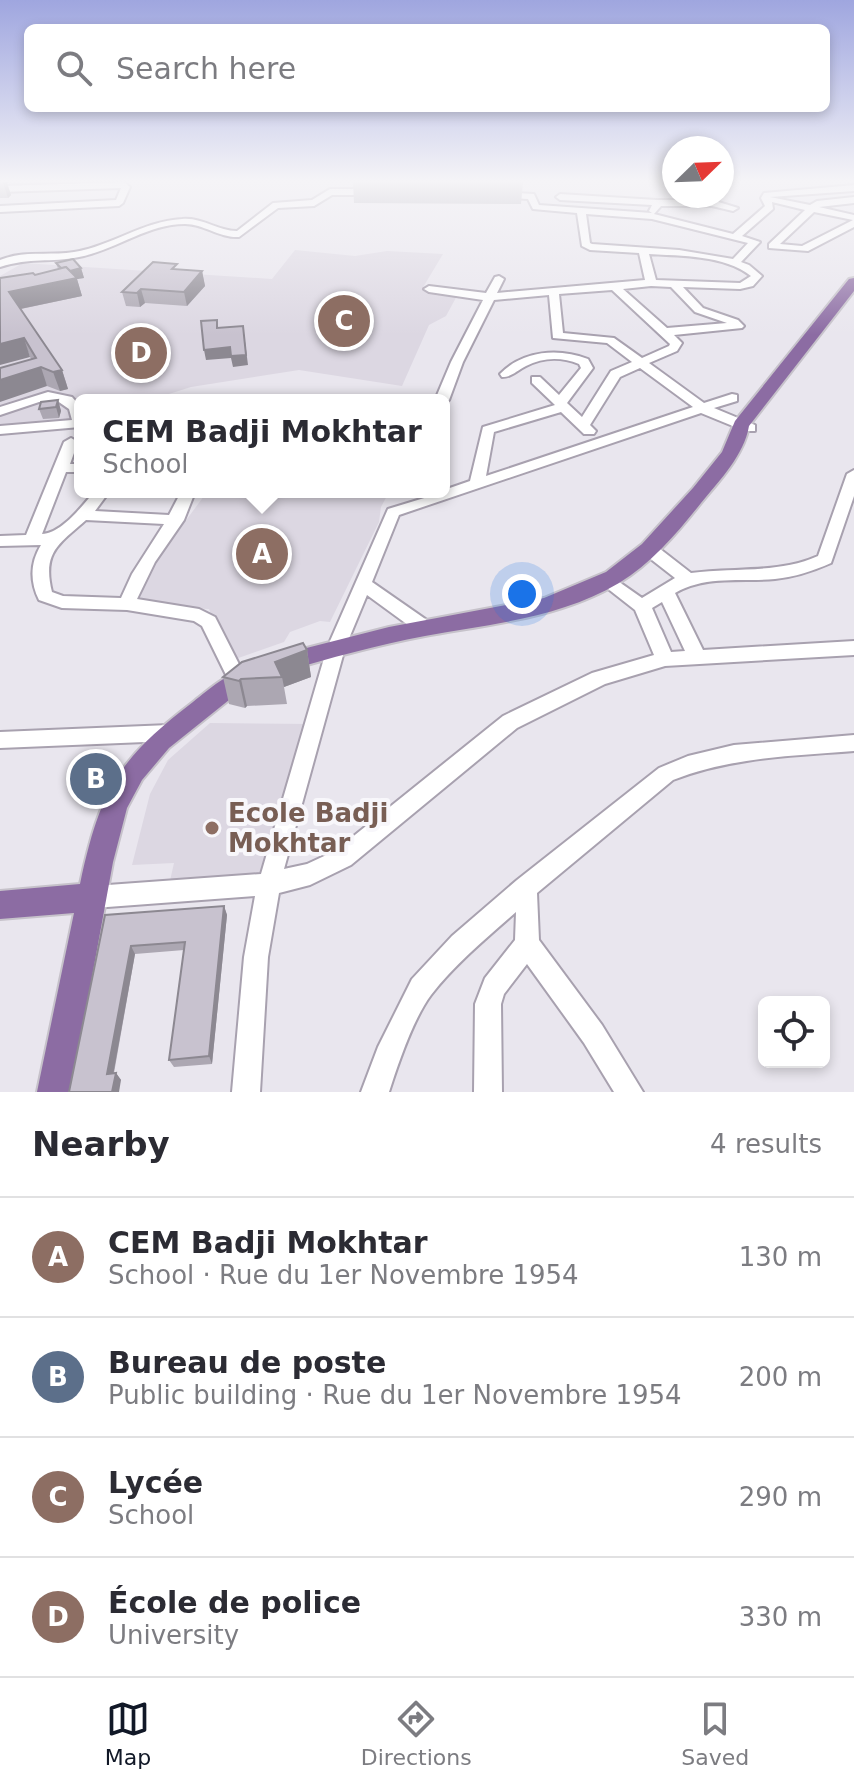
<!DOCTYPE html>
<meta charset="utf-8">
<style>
body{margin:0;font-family:"DejaVu Sans",sans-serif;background:#f2f2f3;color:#2b2b33}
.controls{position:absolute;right:24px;bottom:24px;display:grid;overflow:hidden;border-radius:12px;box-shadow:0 4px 12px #0003}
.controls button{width:72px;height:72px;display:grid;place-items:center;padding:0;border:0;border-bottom:2px solid #e1e1e2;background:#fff;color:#2b2b33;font:40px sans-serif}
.compass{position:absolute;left:662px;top:136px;width:72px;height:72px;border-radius:50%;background:#fff;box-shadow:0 4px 12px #0003;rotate:67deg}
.you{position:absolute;left:522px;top:594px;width:28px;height:28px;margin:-20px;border:6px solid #fff;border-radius:50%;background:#1a73e8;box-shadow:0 0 0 12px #1a73e833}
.badge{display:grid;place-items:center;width:52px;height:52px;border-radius:50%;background:#111827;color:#fff;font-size:26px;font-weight:700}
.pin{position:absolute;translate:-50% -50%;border:4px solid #fff;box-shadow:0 2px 8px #0006}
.popup{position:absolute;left:74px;top:394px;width:376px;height:104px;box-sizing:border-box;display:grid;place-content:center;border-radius:12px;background:#fff;filter:drop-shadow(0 2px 6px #0005);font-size:26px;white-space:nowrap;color:#7c7c81}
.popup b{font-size:30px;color:#2b2b33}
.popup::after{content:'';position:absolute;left:50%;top:100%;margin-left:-16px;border:16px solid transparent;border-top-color:#fff}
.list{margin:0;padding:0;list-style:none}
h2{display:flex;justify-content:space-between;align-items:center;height:104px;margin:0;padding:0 32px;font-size:34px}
h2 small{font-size:26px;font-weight:400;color:#7c7c81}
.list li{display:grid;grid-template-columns:52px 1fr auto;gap:24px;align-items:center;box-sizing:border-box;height:120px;padding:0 32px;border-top:2px solid #e1e1e2}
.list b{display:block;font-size:30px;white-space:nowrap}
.list p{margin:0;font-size:26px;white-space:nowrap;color:#7c7c81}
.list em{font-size:26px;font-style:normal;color:#7c7c81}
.icon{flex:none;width:44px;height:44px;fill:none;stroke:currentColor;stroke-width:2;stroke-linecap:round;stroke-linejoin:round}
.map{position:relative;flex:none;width:854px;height:1092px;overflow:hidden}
.search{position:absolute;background:#fff;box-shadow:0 4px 12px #0003;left:24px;right:24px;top:24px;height:88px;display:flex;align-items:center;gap:20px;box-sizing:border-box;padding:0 28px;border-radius:12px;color:#7c7c81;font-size:30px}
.sheet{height:584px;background:#fff}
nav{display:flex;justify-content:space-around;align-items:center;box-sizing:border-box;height:112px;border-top:2px solid #e1e1e2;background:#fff;font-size:22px;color:#7c7c81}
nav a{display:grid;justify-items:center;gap:4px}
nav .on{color:#111827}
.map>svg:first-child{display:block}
.built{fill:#dcd7e2}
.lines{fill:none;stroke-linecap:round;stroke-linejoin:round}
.minor-casing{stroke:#a8a1af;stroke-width:4}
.major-casing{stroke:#c6c2ca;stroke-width:4}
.minor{fill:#fff;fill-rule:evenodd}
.major{fill:#8c6ca3;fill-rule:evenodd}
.wall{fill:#aca7b2}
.shaded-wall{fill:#8c8891}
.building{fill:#c8c2cf;stroke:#8c8891;stroke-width:2}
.education-dot{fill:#8d6e63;stroke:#f8f7fb;stroke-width:3}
.labels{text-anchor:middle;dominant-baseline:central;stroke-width:8;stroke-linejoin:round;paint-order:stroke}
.near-education-label{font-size:26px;font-weight:bold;fill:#785e54;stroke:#f8f7fb;text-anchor:start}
</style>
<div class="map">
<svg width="854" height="1092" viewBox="0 0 854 1092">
<rect width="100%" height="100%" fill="#e9e6ee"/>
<g class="built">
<path d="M295,250L355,256L387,251L443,254L422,289L458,294L446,316L429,325L402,386L299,370L191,387L150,400H80V421L0,427V276L23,263L272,279Z"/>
<path d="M207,492H389L381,507L379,522L330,622L320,621L290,632L284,642L230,661L209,609L142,606L138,585Z"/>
<path d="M210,723L311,724L268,879L169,885L174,863L132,865L150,794L168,760Z"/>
</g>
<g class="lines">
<defs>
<g id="minor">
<path d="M124,182L130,187L123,203L119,206L0,212V206L116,200L121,188L0,192V186Z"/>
<path d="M854,185V191L770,197L810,205L817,201L854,197V203L819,207L854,215V227L808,251L769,248V244L805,210L772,202L773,209L742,236L760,242L741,262L749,265L762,276L753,286L740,289L683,287L703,308L738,320L744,326L742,328L674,335L682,343L677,351L649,363L704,403L732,394L737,395V401L714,408L755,425V431H745L701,413L399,515L372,582L431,623L434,628L431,633H419L367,595L345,648L284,869L307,864L335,851L503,716L592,673L654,655L635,610L598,581L600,577H612L642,598L675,578L643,553L641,549L643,545H655L691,573C733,567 778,574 818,556L847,474L854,470V496L831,563C813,571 795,577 775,579C742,582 705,575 675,593L703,650L854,641V655L665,666L605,684L517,728L351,865L310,885L279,893L268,957L260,1092H232L244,957L255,896L94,908L86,905L82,897L86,889L94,886L261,874L327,648L388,509L444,492V490L470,481L483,427L555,405L532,383V377H540L559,395L581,368L579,364C562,357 543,357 526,366C516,371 512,377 502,377L500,374C523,350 559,348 588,359L593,368L567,403L582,417L611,371L632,362L607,343L553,338L549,295L494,300L463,362L449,400L444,403V400H435L451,362L483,300L429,292L424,289L429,286L486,293L495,277L499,276L504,279L497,293L645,280L639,253L590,250L582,246L577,213L533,209L528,199L497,197V193L500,192L534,194L539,205L652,213L649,211L652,205L560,200L556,197L560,194L657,200H712L738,208L733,211L712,206H661L654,214L733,234L765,206L761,198L764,193ZM814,212L853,220L802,246L780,244ZM586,214L652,219L748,243L733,259L679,250L592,244L590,243ZM649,254C682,256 724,255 751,276L740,283L656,280ZM651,286L671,287L695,312L727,323L667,328L623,289ZM612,290L670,344L669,346L642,358L614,338L563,333L559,294ZM640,368L693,407L486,476L494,432L561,412L584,434H594L596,431L590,425L620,377ZM662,602L685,651L671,652L652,608Z"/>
<path d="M330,189H373L377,192L373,195H332L314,206L278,208L239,237C219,238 204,224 185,224C147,224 116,250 79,257C50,263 31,257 0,267V260C24,250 49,256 74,252C112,246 143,221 182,219C202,217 217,231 237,231L273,203L312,200Z"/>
<path d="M48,392L72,397L80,406V427L0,434V426L72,420L69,409L56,400L39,402L0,415V407Z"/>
<path d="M71,438L78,442L70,464H80V472H66L42,534C62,533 82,506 94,492H109L95,511L169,515L181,492H195L184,520L155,562L137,599L199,609L215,617L247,680L245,685L238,687L231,685L202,626L194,621L127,610L62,608L39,600C30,582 30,563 41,545L0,546V536L26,535L64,442ZM86,520L164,524L132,574L121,598L63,596L52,592C42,552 59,544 86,520Z"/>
<path d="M169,725L176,727L179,733L176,739L169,741L0,748V732Z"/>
<path d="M854,735V751C793,756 731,757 673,780L537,893L539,940L602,1025L643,1092H614L584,1043L527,964L504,994L501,1004L502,1092H474L475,1004L485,978L515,940L516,912C487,938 455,964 431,995C413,1019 398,1064 389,1092H361L378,1047L412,979L452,936L517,880L659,768L688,756L734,745Z"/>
</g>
<g id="major">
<path d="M854,278V291L749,426C744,455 720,480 701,503C678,532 652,563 619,583C560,618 491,624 425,636C377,645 330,658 283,672L275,669L271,663L275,657L283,654L389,627L544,598L606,572L642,544L693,488L722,452L735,421L849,279Z"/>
<path d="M250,669L258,672L262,678L258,684L244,688L169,748L142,780L127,808L113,862L71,1092H37L74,913L0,919V891L80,884C100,791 117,760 193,702C211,688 226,673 250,669Z"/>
</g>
</defs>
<use href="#minor" class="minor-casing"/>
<use href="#major" class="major-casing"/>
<use href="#minor" class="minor"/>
<use href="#major" class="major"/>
</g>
<g class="wall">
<path d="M0,182H11L7,183L11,195L8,198H0Z"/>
<path d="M353,182H523L521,204L354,203Z"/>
<path d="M56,263L81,268L84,278L77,279L82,296L21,309L62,370L68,389L60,391L47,386L30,357L0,278L35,275L58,269Z"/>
<path d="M178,269L202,271L205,286L187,306L145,303L140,307L126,306L122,292Z"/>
<path d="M58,400L61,411L59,418L43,419L39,409Z"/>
<path d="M307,650L311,677L284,687L287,704L247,706L245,708L229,704L223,677Z"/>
<path d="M224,906L227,915L212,1064L174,1067L169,1060L184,950L135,954L114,1073H116L121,1080L69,1092L105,915Z"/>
</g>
<g class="shaded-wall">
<path d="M3,182H11L7,183L11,195L8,198Z"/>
<path d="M81,268L84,278L77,279L82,296L15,310L9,292L65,272Z"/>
<path d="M202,271L205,286L187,306L184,292Z"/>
<path d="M141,289L145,303L140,307L137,293Z"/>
<path d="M243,326L248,365L233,367L231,358L206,360L204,350L230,347Z"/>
<path d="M24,338L30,357L0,365V344Z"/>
<path d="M41,367L47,386L0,402V380Z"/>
<path d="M62,370L68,389L60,391L53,372Z"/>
<path d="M58,400L61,411L59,418L56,407Z"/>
<path d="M307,650L311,677L284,687L282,677L275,662Z"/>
<path d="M241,679L247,706L245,708L239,681Z"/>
<path d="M224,906L227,915L212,1064L209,1056Z"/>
<path d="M131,946L135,954L112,1081L107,1074Z"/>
<path d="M116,1073L121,1080L119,1092H112Z"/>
</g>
<g class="building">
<path d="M73,259L81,268L70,271L66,267L61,268L56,263Z"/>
<path d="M153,262L177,264L172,269L202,271L184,292L141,289L137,293L122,292Z"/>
<path d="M66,267L77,278L9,292L62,370L53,372L41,367L0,380V368L36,358L24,338L0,344V278L33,273L35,275Z"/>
<path d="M217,320V328L243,326L246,355L231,356L230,347L204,350L201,321Z"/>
<path d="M58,400L56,407L39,409L41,402Z"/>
<path d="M303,643L307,650L275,662L282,677L241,679L239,681L223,677L242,662Z"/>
<path d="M224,906L209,1056L169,1060L185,942L131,946L107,1074L116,1073L112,1092H69L105,915Z"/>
</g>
<linearGradient id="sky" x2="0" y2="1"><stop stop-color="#9fa6df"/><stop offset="0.54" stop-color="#f5f4f7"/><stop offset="1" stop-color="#f5f4f7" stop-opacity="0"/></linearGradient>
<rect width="854" height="335" fill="url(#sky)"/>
<circle class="education-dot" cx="212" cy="828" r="8"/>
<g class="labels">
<g class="near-education-label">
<text x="228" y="813">Ecole Badji<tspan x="228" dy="30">Mokhtar</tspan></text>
</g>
</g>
</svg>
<div class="controls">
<button><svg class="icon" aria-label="locate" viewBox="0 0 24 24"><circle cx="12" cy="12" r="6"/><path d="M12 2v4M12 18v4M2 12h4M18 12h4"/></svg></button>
</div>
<svg class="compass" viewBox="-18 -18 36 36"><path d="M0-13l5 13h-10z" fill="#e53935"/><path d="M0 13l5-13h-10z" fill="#7c7c81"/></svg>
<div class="you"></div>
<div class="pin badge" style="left:262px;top:554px;background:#8d6e63">A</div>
<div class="popup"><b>CEM Badji Mokhtar</b>School</div>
<div class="pin badge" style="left:96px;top:779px;background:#5c6f8a">B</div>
<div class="pin badge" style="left:344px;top:321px;background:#8d6e63">C</div>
<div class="pin badge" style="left:141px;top:353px;background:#8d6e63">D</div>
<div class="search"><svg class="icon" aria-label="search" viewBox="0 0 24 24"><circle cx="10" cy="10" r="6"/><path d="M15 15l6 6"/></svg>Search here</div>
</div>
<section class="sheet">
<h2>Nearby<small>4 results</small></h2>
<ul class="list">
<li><span class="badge" style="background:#8d6e63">A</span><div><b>CEM Badji Mokhtar</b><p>School · Rue du 1er Novembre 1954</p></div><em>130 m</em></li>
<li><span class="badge" style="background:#5c6f8a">B</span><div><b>Bureau de poste</b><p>Public building · Rue du 1er Novembre 1954</p></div><em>200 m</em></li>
<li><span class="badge" style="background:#8d6e63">C</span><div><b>Lycée</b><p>School</p></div><em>290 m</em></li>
<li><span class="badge" style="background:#8d6e63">D</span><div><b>École de police</b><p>University</p></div><em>330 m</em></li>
</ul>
</section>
<nav>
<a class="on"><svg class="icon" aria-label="map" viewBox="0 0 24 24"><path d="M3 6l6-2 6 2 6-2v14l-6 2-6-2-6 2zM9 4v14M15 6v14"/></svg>Map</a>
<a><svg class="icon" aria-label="directions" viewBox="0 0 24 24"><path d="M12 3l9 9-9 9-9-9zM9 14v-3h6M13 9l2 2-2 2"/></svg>Directions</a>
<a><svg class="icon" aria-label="saved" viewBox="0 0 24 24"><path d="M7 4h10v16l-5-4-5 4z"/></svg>Saved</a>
</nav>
